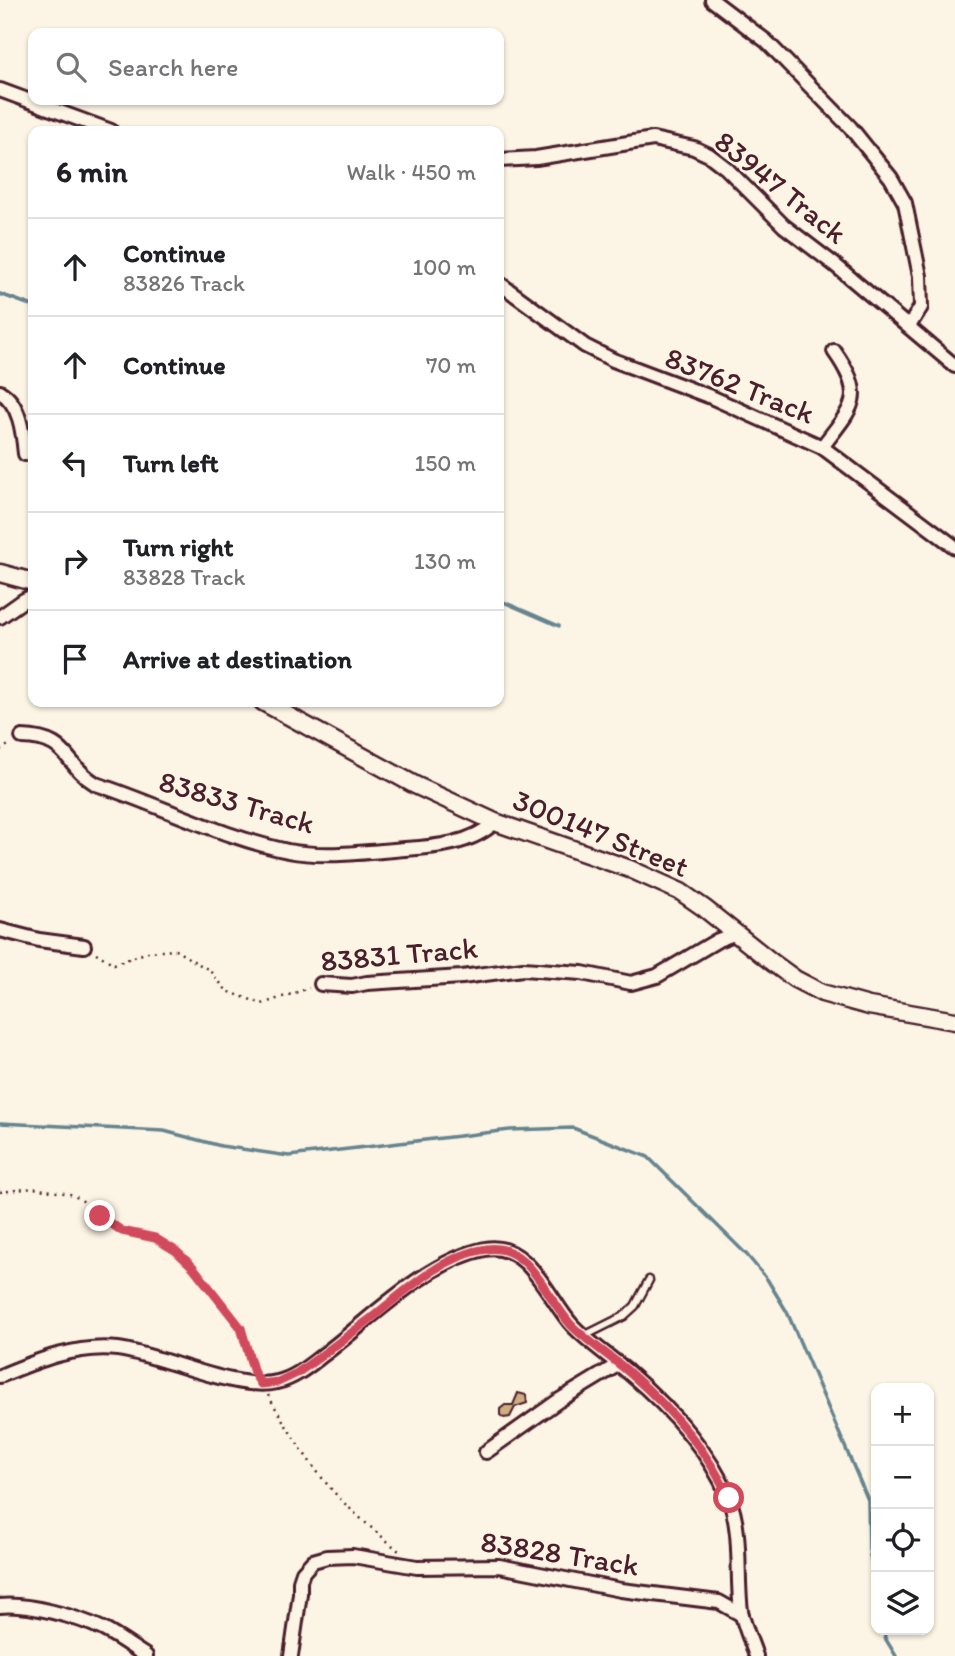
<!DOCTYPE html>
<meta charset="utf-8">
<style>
body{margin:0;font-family:Itim,sans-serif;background:#f6f6f6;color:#202124}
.controls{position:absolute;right:21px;bottom:21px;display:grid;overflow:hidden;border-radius:14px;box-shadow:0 2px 5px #0004}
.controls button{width:63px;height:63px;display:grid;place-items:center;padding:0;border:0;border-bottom:2px solid #e0e0e0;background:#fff;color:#202124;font:35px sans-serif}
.stop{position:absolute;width:21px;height:21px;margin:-16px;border:5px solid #d1495b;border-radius:50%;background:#fff}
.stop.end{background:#d1495b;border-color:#fff;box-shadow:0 2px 7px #0008}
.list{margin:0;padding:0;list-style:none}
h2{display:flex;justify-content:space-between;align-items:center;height:91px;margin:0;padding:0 28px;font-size:30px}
h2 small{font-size:23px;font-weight:400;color:#757577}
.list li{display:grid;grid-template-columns:46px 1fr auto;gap:21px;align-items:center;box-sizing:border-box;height:98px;padding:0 28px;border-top:2px solid #e0e0e0}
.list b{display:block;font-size:26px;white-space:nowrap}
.list p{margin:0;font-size:23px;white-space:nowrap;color:#757577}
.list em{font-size:23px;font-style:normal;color:#757577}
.icon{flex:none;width:38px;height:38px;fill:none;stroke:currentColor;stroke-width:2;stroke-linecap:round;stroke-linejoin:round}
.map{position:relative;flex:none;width:955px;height:1656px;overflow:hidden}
.search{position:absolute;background:#fff;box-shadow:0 2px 5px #0004;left:28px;top:28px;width:476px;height:77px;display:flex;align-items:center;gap:18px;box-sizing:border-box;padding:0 24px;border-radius:14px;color:#757577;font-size:26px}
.panel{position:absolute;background:#fff;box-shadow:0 2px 5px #0004;left:28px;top:126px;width:476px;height:581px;border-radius:14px}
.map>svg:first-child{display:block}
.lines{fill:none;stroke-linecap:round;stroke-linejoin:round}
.stream{stroke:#66848f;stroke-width:3.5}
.building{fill:#cead81;stroke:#4a1f2b;stroke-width:2}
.lane-casing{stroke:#4a1f2b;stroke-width:11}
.street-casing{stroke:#4a1f2b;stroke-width:18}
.secondary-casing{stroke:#4a1f2b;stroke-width:21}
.path{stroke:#4a1f2b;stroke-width:2.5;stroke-dasharray:2 5;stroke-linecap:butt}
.lane{stroke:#fcf5e5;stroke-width:6}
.street{stroke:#fcf5e5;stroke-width:12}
.secondary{stroke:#fcf5e5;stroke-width:16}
.route{stroke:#d1495b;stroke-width:9}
.labels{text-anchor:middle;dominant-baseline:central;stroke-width:5;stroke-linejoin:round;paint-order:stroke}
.street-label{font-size:30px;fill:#4a1f2b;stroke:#fcf5e5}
</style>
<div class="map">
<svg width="955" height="1656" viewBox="0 0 955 1656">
<rect width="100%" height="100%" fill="#fcf5e5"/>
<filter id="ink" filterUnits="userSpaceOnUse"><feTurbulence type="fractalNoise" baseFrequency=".0143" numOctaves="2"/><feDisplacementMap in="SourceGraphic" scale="14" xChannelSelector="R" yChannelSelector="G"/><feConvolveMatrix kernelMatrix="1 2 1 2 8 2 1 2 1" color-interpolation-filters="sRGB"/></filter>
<g filter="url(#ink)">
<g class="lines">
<g class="stream">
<path d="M0,294L33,306"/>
<path d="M499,600L559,626"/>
<path d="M0,1123L164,1131L221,1146L289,1156L510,1130L573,1128L648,1157L747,1255L767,1279L787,1312L868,1500L869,1549L876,1590"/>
<path d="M884,1630L885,1638L896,1656"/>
</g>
</g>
<path class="building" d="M518,1393L526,1395L527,1403L515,1407L510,1417L504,1418L500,1415V1409L505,1405H513Z"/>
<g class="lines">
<defs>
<path id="lane" d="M584,1336L624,1316L635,1306L649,1280"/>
<g id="street">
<path d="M712,0L766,41L850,127L891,178L905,203L920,276L921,307L909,326"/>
<path d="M0,90L111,131"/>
<path d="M499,160L536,158L653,139L694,148L709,155L726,168L784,226L835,265L955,366"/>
<path d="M499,283L585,346L613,360L711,397L822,447L955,547"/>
<path d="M0,392C20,403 23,433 25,454"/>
<path d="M822,447C853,406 867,398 834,351"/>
<path d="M0,617L24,600L33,596"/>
<path d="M22,737C70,738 63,764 96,784C160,805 221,837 288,851C326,858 367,852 405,849C436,847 472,844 495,822"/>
<path d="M0,930L39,940L84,946"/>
<path d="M321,984L352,986L367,983L462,977L523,969L582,973L631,983L657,976L718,940L734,934"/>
<path d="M0,1376C36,1361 78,1344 118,1349C162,1355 237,1392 277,1382C296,1378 312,1363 327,1352C373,1317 427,1261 485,1249C529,1241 549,1300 572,1325C589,1343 611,1357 629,1373C669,1407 707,1447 728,1496C743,1532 736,1573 741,1611C744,1626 751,1641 756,1656"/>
<path d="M486,1452L558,1401L619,1364"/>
<path d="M0,1606C28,1603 78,1617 103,1629C118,1637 132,1647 146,1656"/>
<path d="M291,1656L300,1594V1581L303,1572L313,1561L327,1557L353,1556L417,1567L499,1566L621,1590L719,1602L742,1615"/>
</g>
<g id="secondary">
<path d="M0,573L33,582"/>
<path d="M263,702L415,785L495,822L630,869L681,892L704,908L773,963L795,979L822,993L869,1006L955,1021"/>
</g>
</defs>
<use href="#lane" class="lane-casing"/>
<use href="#street" class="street-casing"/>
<use href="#secondary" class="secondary-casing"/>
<g class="path">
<path d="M0,750L12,743"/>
<path d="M96,953L114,964L148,952L175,950L209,970L227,991L262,1004L309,988"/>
<path d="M0,1192L33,1188L70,1194L80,1199L122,1231L155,1238L176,1251L193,1267L233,1316L241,1328L254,1372"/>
<path d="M268,1395C287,1428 307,1461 332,1490C352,1513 377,1532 400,1552"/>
</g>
<use href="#lane" class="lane"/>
<use href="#street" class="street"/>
<use href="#secondary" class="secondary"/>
</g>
</g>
<g class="lines" filter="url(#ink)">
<path class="route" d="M100,1216L122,1231L155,1238L176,1251L193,1267L241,1328L254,1373L261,1384L278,1382L297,1373C323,1355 349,1335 374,1316C406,1290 444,1255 487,1249C531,1243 548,1302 573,1327C591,1344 613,1358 631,1374C671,1409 707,1449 729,1498"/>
</g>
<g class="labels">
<g class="street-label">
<text transform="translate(781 187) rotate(39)">83947 Track</text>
<text transform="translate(740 385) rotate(22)">83762 Track</text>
<text transform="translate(237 802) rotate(16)">83833 Track</text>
<text transform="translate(601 833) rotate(22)">300147 Street</text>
<text transform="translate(399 954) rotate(-5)">83831 Track</text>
<text transform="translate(560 1553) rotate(9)">83828 Track</text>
</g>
</g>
</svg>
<div class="controls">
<button>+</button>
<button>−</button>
<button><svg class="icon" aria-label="locate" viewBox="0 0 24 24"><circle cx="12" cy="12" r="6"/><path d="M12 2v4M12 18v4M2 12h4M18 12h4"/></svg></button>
<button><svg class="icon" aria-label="layers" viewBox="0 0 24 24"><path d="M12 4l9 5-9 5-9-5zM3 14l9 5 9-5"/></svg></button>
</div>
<div class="stop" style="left:729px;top:1498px"></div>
<div class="stop end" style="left:100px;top:1216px"></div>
<div class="search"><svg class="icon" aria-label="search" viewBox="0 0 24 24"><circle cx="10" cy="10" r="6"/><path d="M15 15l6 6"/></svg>Search here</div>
<section class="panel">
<h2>6 min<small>Walk · 450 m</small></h2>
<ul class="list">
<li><svg class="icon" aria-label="ahead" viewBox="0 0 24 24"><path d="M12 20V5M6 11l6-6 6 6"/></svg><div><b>Continue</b><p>83826 Track</p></div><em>100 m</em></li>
<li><svg class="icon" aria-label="ahead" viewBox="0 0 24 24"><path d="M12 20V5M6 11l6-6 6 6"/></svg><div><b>Continue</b></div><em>70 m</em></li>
<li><svg class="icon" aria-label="left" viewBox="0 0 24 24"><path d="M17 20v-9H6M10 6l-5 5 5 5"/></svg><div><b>Turn left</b></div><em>150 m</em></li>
<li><svg class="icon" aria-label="right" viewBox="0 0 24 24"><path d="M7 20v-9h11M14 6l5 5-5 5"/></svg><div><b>Turn right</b><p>83828 Track</p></div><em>130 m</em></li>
<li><svg class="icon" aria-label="arrive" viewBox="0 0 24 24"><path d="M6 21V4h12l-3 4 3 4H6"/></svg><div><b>Arrive at destination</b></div></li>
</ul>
</section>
</div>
